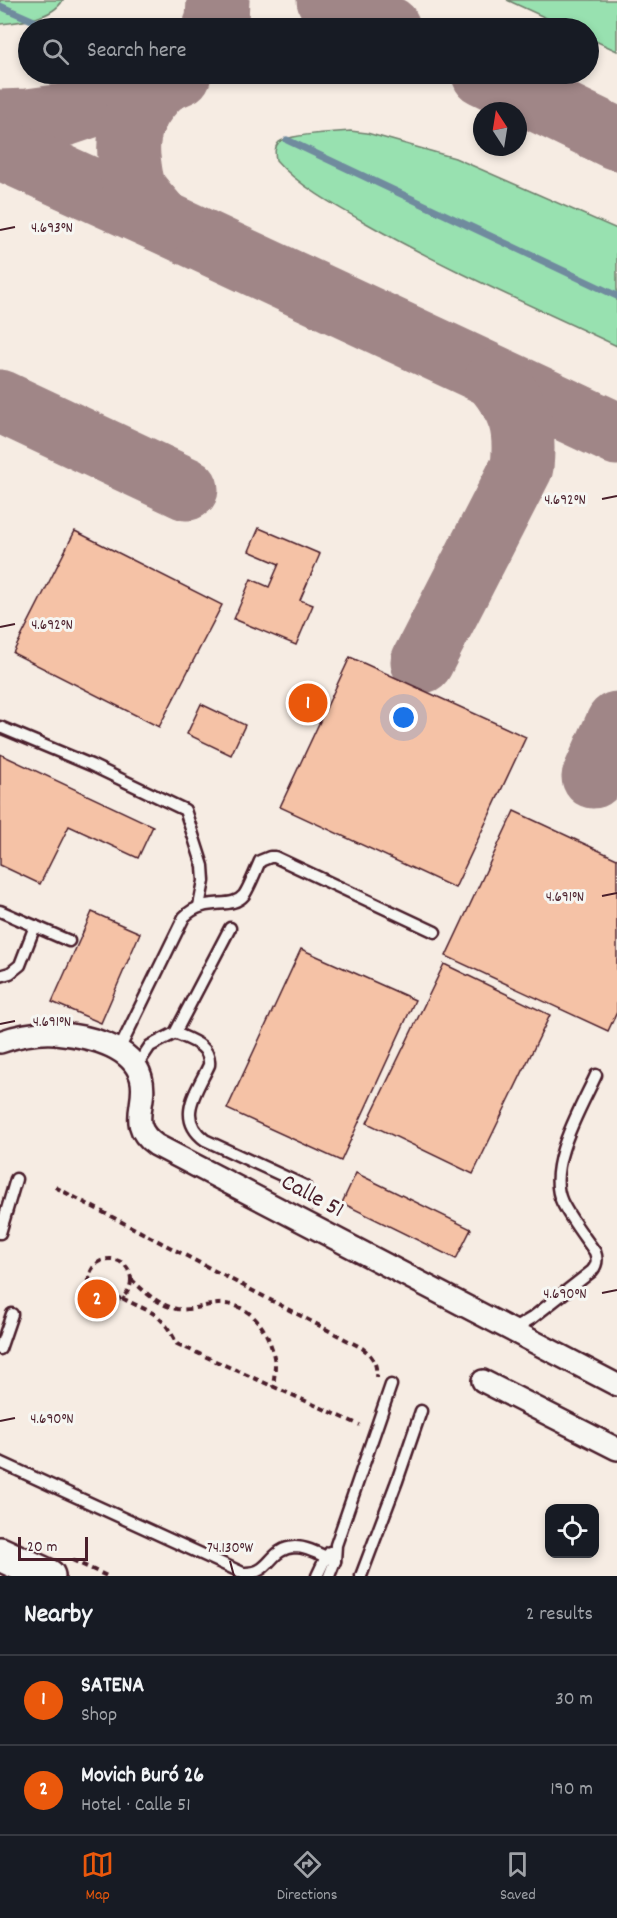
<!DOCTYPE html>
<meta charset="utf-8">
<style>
body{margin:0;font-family:Dekko,sans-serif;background:#20242c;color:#f1f3f6}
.controls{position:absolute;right:18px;bottom:18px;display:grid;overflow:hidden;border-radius:12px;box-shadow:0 3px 9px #0003}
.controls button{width:54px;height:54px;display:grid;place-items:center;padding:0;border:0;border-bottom:2px solid #363941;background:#171b24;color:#f1f3f6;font:30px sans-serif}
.compass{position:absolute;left:473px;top:102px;width:54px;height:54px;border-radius:50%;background:#171b24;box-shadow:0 3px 9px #0003;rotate:348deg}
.scale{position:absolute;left:18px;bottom:15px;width:70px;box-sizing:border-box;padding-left:6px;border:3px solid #4a1f2b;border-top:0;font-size:16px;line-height:21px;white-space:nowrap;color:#4a1f2b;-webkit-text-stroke:4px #f6f6f2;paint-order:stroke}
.you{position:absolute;left:404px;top:718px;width:21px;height:21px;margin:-15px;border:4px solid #fff;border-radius:50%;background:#1a73e8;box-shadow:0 0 0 9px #1a73e833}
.badge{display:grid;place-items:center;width:39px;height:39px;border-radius:50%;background:#ea580c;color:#fff;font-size:20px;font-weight:700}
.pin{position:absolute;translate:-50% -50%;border:3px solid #fff;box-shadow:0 2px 6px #0006}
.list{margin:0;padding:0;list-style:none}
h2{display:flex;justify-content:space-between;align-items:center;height:78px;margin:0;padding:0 24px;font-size:26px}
h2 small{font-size:20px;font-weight:400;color:#9ea1a6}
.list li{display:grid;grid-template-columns:39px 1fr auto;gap:18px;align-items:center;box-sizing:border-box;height:90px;padding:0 24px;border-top:2px solid #363941}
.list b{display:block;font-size:22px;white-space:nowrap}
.list p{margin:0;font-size:20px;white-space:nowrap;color:#9ea1a6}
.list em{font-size:20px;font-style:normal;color:#9ea1a6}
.icon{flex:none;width:33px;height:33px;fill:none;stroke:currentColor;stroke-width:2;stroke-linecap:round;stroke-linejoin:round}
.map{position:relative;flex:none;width:617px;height:1576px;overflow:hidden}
.search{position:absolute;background:#171b24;box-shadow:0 3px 9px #0003;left:18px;right:18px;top:18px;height:66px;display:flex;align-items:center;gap:15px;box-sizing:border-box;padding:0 21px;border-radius:33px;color:#9ea1a6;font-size:22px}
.sheet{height:258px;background:#171b24}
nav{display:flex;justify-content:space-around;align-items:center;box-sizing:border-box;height:84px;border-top:2px solid #363941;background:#171b24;font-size:16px;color:#9ea1a6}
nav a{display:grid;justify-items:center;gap:3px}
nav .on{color:#ea580c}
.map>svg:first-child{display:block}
.green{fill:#98e1b0;stroke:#71806e;stroke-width:1.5}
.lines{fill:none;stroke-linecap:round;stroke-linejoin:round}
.stream{stroke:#708b9e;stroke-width:7}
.taxiway{stroke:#a08687;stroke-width:63}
.building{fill:#f5c2a6;stroke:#4a1f2b;stroke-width:1.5}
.service-casing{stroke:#4a1f2b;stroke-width:15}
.minor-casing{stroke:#4a1f2b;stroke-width:26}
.primary-casing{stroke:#4a1f2b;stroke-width:38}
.path{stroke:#4a1f2b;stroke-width:4;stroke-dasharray:6 4.5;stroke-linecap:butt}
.service{stroke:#f6f6f2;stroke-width:10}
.minor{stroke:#f6f6f2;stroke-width:21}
.primary{stroke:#f6f6f2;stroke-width:33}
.ticks{fill:none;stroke:#4a1f2b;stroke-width:2}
.labels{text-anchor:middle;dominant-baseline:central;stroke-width:6;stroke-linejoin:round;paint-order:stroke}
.street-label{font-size:24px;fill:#4a1f2b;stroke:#f6f6f2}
.ticks-label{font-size:15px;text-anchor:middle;fill:#4a1f2b;stroke:#f6f6f2;stroke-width:6;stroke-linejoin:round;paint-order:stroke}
</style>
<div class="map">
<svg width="617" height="1576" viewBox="0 0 617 1576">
<rect width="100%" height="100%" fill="#f6ece3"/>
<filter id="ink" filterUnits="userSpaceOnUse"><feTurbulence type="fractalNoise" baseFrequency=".0167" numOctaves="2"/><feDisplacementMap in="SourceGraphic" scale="12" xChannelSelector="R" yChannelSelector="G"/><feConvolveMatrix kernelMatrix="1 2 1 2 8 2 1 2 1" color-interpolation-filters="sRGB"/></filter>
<g filter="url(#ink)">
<g class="green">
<path d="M0,0H63C52,19 20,22 0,24Z"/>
<path d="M507,0H617V51L589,38L588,28H568Z"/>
<path d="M350,131L367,133L455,158L617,229V346C533,306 446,269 366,223C337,207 297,185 276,160C275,154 274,147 279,142C289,134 336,132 350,131Z"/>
</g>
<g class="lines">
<g class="stream">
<path d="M0,6L50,28"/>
<path d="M287,140L617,296"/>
</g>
<g class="taxiway">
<path d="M328,0L389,28"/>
<path d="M214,28L217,20L218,0"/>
<path d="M483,74L617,139"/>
<path d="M0,121L28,120L65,115L162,82L180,74"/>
<path d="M0,148L161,221L617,434"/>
<path d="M161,221C153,211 144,202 137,192C133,185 131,173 130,165C124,129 138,106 162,82"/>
<path d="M0,401L187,489"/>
<path d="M422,662L522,467C526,428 520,409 496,379"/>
<path d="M593,777L617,723"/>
</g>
</g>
<g class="building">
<path d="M259,528L320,554L300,600L313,605L296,645L234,619L251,579L269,587L279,564L249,551Z"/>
<path d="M75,531L222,605L159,727L13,653Z"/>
<path d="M350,657L526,737L455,888L280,807Z"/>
<path d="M201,704L245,725L231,755L187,734Z"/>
<path d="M0,754L153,826L138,858L69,826L40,884L0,865Z"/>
<path d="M514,811L617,859V1012L608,1031L446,956Z"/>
<path d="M92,912L140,933L101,1023L52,1002Z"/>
<path d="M301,949L415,1000L341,1161L227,1109Z"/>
<path d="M444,964L550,1015L473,1174L367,1123Z"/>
<path d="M356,1173L471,1229L456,1259L342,1203Z"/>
</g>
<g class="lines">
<defs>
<g id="service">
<path d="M0,727L91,765L185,810L203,866L204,881L199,906"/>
<path d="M0,911L69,941"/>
<path d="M0,976L10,973L20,965L35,926"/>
<path d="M175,1033C190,1040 211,1045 209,1065C197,1091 175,1118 205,1140L305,1186"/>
<path d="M119,1050L184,917C206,895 231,911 244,895C249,888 256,870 260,861L270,857H275L435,932"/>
<path d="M136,1067L150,1046L175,1033L230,928"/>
<path d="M0,1233L16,1179"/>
<path d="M512,1330L532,1318L592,1271C597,1265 598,1260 595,1252C584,1236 571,1220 562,1202C545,1167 581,1108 596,1075"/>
<path d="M0,1349L12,1314"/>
<path d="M0,1462L243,1573C272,1575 268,1548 295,1547C308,1547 323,1556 335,1561"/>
<path d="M317,1576L326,1557L330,1552"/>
<path d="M329,1576L335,1561L336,1545L391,1385"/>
<path d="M361,1576L397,1481L421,1411"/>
</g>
<g id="minor">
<path d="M0,1042C17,1036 37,1032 55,1033C85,1036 131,1044 141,1077C149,1104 125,1123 156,1145L617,1385"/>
<path d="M483,1381L617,1449"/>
</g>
<path id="primary" d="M0,1554L48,1576"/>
</defs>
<use href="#service" class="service-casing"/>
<use href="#minor" class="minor-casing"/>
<use href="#primary" class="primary-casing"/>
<g class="path">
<path d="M55,1187L362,1348C372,1355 378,1364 376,1377"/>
<circle cx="110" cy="1280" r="21"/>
<path d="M131,1279C145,1292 158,1305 177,1309C191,1311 204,1305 218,1304C251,1301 272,1334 275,1364C275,1371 274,1379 273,1387"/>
<path d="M122,1298C152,1314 160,1310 177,1344L360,1425"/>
<path d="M72,1560L107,1576"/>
</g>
<use href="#service" class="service"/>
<use href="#minor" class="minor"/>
<use href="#primary" class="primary"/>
</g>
</g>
<path class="ticks" d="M0,230L15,227M602,499L617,496M0,627L15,624M602,896L617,893M0,1024L15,1021M602,1293L617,1290M0,1421L15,1418M230,1561L234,1576"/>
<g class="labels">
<g class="street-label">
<text transform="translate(312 1197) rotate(28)">Calle 51</text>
</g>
</g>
<g class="ticks-label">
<text x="52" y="232">4.693°N</text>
<text x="565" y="504">4.692°N</text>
<text x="52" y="629">4.692°N</text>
<text x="565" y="901">4.691°N</text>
<text x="52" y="1026">4.691°N</text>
<text x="565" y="1298">4.690°N</text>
<text x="52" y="1423">4.690°N</text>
<text x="230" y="1552">74.130°W</text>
</g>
</svg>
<div class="controls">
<button><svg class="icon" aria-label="locate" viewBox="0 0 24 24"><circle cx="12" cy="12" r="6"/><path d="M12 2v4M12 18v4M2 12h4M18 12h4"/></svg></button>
</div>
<svg class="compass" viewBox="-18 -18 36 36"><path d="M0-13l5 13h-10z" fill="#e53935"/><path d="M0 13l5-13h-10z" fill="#9ea1a6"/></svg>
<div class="scale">20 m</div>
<div class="you"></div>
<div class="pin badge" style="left:308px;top:703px">1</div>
<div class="pin badge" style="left:97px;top:1299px">2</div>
<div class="search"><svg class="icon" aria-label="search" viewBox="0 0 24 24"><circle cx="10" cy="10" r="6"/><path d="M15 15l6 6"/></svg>Search here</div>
</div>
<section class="sheet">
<h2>Nearby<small>2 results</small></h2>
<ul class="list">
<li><span class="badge">1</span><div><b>SATENA</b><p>Shop</p></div><em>30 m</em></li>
<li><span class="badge">2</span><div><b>Movich Buró 26</b><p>Hotel · Calle 51</p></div><em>190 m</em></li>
</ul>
</section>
<nav>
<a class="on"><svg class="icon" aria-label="map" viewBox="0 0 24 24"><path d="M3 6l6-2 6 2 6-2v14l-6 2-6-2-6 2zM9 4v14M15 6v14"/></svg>Map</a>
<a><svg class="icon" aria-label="directions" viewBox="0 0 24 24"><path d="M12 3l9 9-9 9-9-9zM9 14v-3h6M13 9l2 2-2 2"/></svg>Directions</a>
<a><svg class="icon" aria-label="saved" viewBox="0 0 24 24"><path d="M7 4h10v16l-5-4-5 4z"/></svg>Saved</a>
</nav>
